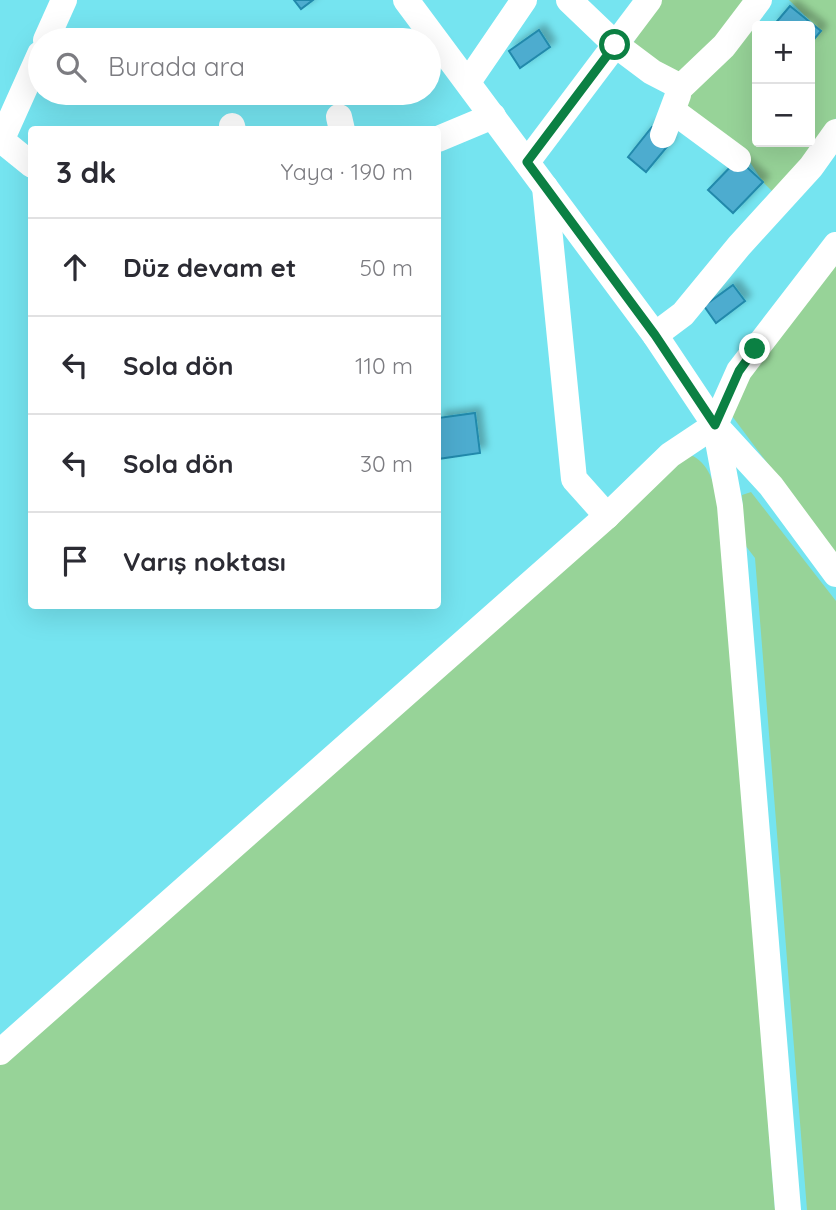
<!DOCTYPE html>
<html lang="tr">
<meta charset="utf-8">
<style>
body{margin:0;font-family:Quicksand,sans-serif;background:#f7f7f7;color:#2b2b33}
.controls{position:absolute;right:21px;top:21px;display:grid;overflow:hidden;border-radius:7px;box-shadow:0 7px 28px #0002}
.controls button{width:63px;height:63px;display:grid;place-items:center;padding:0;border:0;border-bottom:2px solid #e1e1e2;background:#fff;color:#2b2b33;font:35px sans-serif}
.stop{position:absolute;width:21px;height:21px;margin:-16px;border:5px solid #0b8043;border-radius:50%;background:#fff}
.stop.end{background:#0b8043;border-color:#fff;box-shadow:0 2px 7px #0008}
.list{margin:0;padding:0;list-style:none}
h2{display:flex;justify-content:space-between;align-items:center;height:91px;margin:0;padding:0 28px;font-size:30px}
h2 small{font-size:23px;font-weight:400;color:#7c7c81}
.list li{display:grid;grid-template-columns:46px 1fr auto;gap:21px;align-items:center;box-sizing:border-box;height:98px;padding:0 28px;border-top:2px solid #e1e1e2}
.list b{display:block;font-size:26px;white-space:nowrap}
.list em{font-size:23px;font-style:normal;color:#7c7c81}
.icon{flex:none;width:38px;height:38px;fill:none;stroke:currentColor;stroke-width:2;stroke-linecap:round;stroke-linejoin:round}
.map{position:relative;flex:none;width:836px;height:1210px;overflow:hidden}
.search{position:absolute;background:#fff;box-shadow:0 7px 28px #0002;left:28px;top:28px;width:413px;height:77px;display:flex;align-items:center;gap:18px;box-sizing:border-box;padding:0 24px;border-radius:38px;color:#7c7c81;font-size:26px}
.panel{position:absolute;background:#fff;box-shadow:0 7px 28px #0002;left:28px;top:126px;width:413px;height:483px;border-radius:7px}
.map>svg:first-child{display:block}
.green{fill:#97d398}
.building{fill:#4daccf;stroke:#2189ab;stroke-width:2;filter:url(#shadow)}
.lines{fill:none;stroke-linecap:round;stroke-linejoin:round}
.minor{stroke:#fff;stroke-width:26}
.route{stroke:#0b8043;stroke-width:9}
</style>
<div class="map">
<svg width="836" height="1210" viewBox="0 0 836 1210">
<defs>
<filter id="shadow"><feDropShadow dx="6" dy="-6" stdDeviation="3.5" flood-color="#0004"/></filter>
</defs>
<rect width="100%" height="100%" fill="#75e4f0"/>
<g class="green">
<path d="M658,0H751L701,61L673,74L631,47Z"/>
<path d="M789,0H836V118L776,195L763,182L744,153L682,106L686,89L753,29L757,33V142H810V44L821,31Z"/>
<path d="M836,260V555L729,412L730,399Z"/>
<path d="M693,456C719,470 718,511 722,537L775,1210H0V1065L684,457Z"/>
<path d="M751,492L836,601V1210H807L755,558L745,545L742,495Z"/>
</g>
<g class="building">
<path d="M294,0H313L301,9Z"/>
<path d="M790,6L821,31L810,44V26H773Z"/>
<path d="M539,30L550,47L520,68L509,51Z"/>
<path d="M652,127L671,142L646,172L628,157Z"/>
<path d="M738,159L763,182L733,213L708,190Z"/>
<path d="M733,285L745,301L716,323L704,306Z"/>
<path d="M475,413L480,453L438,459V418Z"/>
</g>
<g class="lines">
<g class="minor">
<path d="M406,0L655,335L715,425L771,486L836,574"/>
<path d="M569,0L616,45L652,72L681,87L724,46L759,0"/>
<path d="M46,40L64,0"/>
<path d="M468,82L524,0"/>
<path d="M673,111L738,159"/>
<path d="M339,117L342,130"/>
<path d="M232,126L233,130"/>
<path d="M663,135L678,95"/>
<path d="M0,139L32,165"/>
<path d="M438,139L493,116"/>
<path d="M1,141L40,54"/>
<path d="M527,162L649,0"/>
<path d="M545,187L574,479L607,516"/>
<path d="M655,335L683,314L739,246L811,167L836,132"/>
<path d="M715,425L730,506L788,1210"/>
<path d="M0,1052L607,516L670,455L715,425L739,371L836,245"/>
</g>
</g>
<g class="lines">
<path class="route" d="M615,45L527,162L655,335L715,425L739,371L755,349"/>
</g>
</svg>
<div class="controls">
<button>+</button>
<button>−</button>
</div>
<div class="stop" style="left:615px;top:45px"></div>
<div class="stop end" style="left:755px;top:349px"></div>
<div class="search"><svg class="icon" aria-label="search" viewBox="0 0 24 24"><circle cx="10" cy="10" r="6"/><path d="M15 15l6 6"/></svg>Burada ara</div>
<section class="panel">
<h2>3 dk<small>Yaya · 190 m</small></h2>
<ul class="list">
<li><svg class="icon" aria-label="ahead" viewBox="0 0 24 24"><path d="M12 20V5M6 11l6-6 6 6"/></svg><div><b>Düz devam et</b></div><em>50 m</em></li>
<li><svg class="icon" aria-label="left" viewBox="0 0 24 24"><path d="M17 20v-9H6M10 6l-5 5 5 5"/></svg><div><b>Sola dön</b></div><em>110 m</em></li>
<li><svg class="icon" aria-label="left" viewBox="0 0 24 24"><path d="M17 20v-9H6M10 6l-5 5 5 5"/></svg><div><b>Sola dön</b></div><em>30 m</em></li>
<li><svg class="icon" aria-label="arrive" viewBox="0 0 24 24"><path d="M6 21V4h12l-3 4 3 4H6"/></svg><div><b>Varış noktası</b></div></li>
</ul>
</section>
</div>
